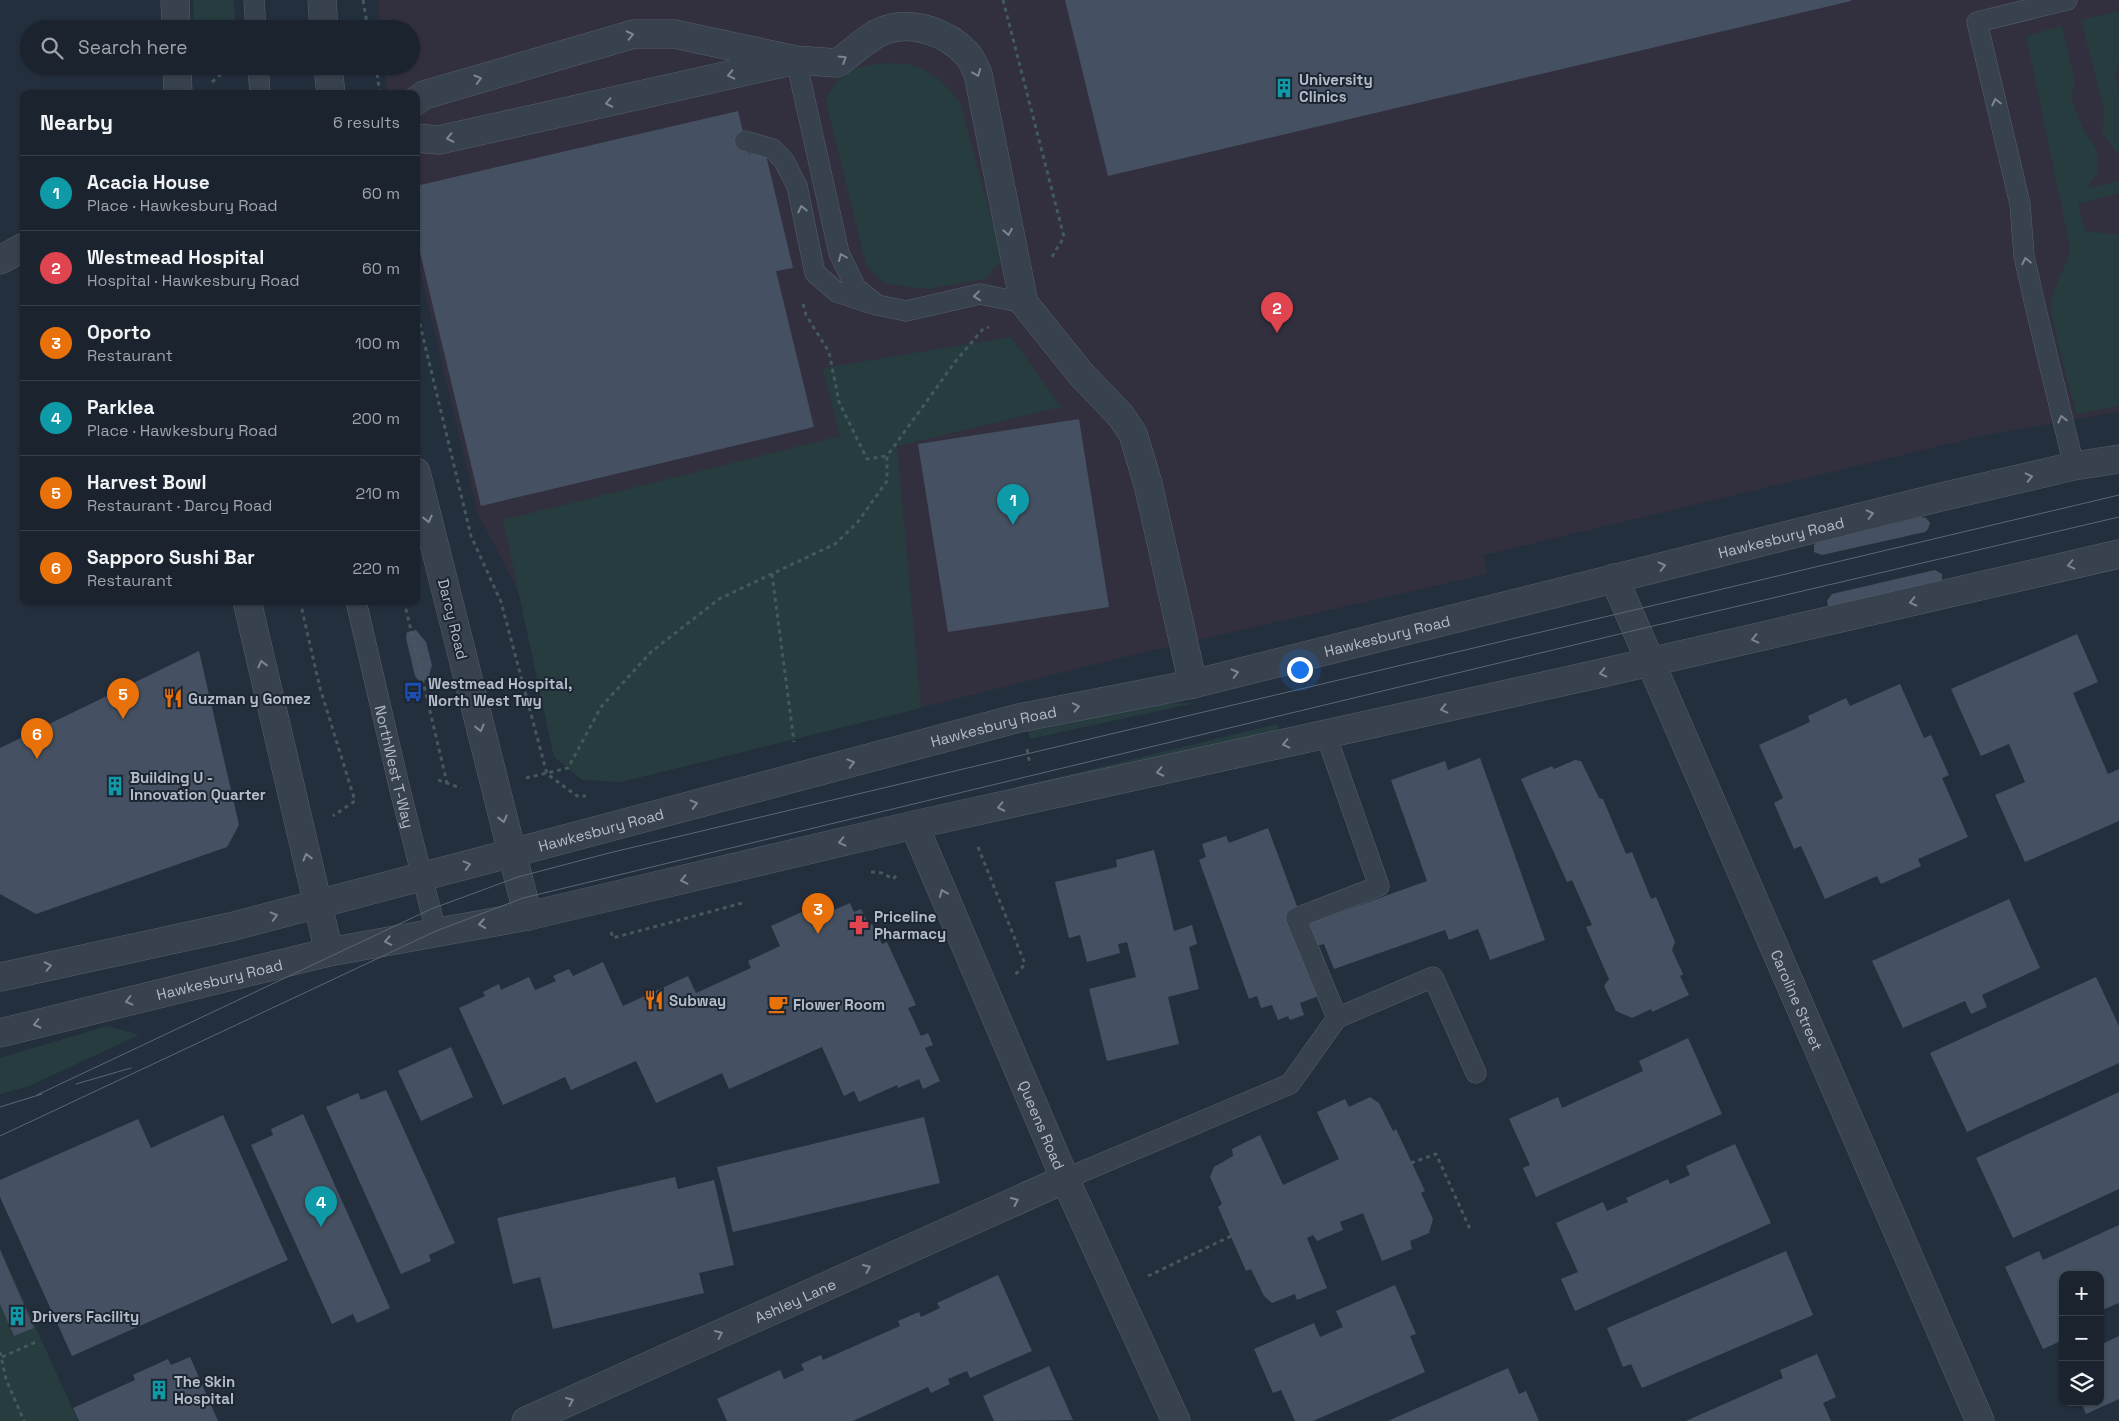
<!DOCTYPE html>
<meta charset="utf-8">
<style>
body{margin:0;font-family:"Space Grotesk",sans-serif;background:#282f3a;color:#f1f3f6}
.controls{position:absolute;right:15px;bottom:15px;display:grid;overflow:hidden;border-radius:10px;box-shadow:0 1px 4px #0004}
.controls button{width:45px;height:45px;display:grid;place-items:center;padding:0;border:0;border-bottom:1px solid #39404a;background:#1b232e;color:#f1f3f6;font:25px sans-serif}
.you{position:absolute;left:1299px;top:669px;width:18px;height:18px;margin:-12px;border:4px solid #fff;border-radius:50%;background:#1a73e8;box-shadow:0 0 0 8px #1a73e833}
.badge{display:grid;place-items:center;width:32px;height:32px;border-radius:50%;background:#db2777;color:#fff;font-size:16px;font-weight:700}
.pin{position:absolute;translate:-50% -41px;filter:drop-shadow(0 1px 2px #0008)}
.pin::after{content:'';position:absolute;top:26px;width:18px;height:15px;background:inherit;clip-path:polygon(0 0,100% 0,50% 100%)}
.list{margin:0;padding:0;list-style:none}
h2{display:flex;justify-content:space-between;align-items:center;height:65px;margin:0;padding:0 20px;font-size:21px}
h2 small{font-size:16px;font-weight:400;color:#a0a4aa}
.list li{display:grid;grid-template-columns:32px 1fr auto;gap:15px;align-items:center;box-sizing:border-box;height:75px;padding:0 20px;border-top:1px solid #39404a}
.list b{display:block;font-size:19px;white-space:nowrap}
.list p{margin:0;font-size:16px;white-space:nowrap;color:#a0a4aa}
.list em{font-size:16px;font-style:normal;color:#a0a4aa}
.icon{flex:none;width:28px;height:28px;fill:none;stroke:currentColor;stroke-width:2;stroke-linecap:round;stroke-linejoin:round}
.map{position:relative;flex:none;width:2119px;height:1421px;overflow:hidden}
.search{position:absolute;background:#1b232e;box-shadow:0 1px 4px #0004;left:20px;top:20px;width:400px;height:55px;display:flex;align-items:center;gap:12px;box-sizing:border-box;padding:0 18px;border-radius:28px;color:#a0a4aa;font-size:19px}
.panel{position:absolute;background:#1b232e;box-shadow:0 1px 4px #0004;left:20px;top:90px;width:400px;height:515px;border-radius:10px}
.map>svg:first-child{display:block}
.medical{fill:#32303f}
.green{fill:#263c3f}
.building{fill:#455162}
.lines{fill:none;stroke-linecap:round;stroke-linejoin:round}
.service-casing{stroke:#565f6c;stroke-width:21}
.minor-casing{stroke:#565f6c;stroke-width:29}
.tertiary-casing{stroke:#565f6c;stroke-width:29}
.path{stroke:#44595c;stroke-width:3;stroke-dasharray:4 4;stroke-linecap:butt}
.service{stroke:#38414e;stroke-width:20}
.minor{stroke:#38414e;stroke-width:28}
.tertiary{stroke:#38414e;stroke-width:28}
.tram{stroke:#5a6575;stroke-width:1}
.oneway{stroke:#7c8592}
.labels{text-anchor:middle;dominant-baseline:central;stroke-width:4;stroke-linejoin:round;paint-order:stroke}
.poi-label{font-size:15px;font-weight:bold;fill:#b4bcc9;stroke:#1d2633;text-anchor:start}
.street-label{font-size:15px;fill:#b4bcc9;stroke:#1d2633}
</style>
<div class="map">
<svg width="2119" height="1421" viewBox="0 0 2119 1421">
<rect width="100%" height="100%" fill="#242f3e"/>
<path class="medical" d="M378,0H2119V412L1990,434L1484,555L1487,574L1132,655L621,782L554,757L518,591L477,511L416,254V94H388L384,66H411V29H379Z"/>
<g class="green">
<path d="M193,0H234L235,29H194Z"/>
<path d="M2119,11V61L2115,77L2119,92V152L2111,146L2102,132L2105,113L2081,20Z"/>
<path d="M2062,26L2075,82L2071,98L2084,131L2091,140L2098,154V173L2086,188L2119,181V193L2078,204L2085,231L2119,235V406L2077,414C2071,391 2048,317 2052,298C2056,280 2067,269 2070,247L2026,36Z"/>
<path d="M889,63L907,64L923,69L939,79L960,102L1001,255V261L985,279L927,289L887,284L882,281L866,265L826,101C837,70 859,65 889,63Z"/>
<path d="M1011,337L1061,407L897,446L921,708L621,782L582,780L554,757L503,520L840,436L823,368Z"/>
<path d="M1195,703L1030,739L1026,725L1126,704Z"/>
<path d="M1277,724L1280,736L1042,793L1039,782Z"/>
<path d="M107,1026L139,1035L29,1086L0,1094V1058Z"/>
<path d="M0,1248L78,1421H0Z"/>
</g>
<g class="building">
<path d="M1065,0H1851V1L1108,176Z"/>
<path d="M738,111L748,154L765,151L793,268L776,271L814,427L481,506L416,236V186Z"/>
<path d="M1079,419L1109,607L948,632L918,444Z"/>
<path d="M1921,517L1926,518L1930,523L1928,529L1925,532L1822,555L1814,552V545L1818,542Z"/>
<path d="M1935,570L1942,574V582L1829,607L1828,605L1827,601L1832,594Z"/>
<path d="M416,630L426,642L432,665L428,679L419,681L415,676L406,638L407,632Z"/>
<path d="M2077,634L2098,682L2073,693L2108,774L2119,769V821L2025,862L1995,795L2025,782L2009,744L1981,756L1951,689Z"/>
<path d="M199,651L239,825L227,847L36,914L0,894V748Z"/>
<path d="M1900,684L1924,738L1931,735L1949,775L1942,778L1968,837L1918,859L1921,866L1881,884L1877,876L1825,899L1801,846L1794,849L1774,803L1783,798L1759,745L1810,722L1808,716L1846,698L1850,706Z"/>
<path d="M1480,758L1545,940L1490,960L1478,929L1449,940L1445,930L1334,969L1324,944L1312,947L1329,992L1300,1003L1304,1015L1290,1020L1288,1016L1278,1020L1272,1005L1261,1008L1257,996L1249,999L1199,860L1206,857L1202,844L1226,836L1229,843L1268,828L1304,925L1427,881L1391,780L1445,761L1448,770Z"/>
<path d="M1575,760L1581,761L1599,798L1603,799L1626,854L1632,852L1651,899L1656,897L1675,942L1672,950L1683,974L1680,976L1689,995L1652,1012L1651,1009L1632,1018L1616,1011L1604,986L1609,979L1586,927L1592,925L1572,880L1567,882L1521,779L1552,766L1554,769Z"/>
<path d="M1154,850L1174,931L1192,925L1197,944L1189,947L1199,989L1168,997L1179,1044L1107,1061L1089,989L1136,977L1127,942L1118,944L1120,953L1087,962L1080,935L1069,938L1055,882L1117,867L1116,860Z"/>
<path d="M2009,899L2040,968L1982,995L1987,1007L1971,1014L1965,1001L1903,1028L1872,961Z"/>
<path d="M850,903L854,912L861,909L869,926L872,924L882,944L887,942L916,1005L908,1008L921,1036L928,1033L933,1045L925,1048L940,1081L923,1089L919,1079L898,1088L897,1085L859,1102L854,1091L844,1096L822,1047L729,1089L722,1073L656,1103L636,1061L571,1090L565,1077L503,1105L459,1008L485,996L483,992L499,984L501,990L529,977L535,990L556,981L553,976L569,969L573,976L603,962L623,1006L688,976L696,993L751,968L748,961L780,946L771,926L815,906L820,916Z"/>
<path d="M2096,977L2119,1026V1063L1967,1132L1930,1053Z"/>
<path d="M1688,1038L1722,1114L1536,1197L1523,1168L1530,1165L1509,1119L1558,1097L1562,1108L1643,1071L1639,1061Z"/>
<path d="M451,1047L473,1097L421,1121L398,1071Z"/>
<path d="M386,1090L455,1243L429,1255L431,1261L401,1274L326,1107L358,1093L361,1100Z"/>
<path d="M2119,1092V1189L2013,1238L1976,1158Z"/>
<path d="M1370,1097L1379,1103L1393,1131L1396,1129L1425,1191L1421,1193L1433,1219L1429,1233L1410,1241L1412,1249L1382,1261L1363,1213L1340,1222L1343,1230L1317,1241L1313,1235L1307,1238L1327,1288L1297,1300L1295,1294L1272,1303L1264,1296L1251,1269L1246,1271L1218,1207L1222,1204L1210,1177L1214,1167L1233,1156L1232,1149L1260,1135L1283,1185L1339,1159L1317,1112L1345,1099L1349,1107Z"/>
<path d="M303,1114L390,1308L357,1323L353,1314L332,1324L251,1145L273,1135L271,1129Z"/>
<path d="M223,1115L288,1260L72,1356L0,1197V1180L138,1119L151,1148Z"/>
<path d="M924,1117L940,1183L733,1232L717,1167Z"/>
<path d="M1735,1144L1771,1223L1575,1311L1561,1279L1578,1272L1556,1223L1603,1202L1607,1211L1628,1202L1626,1198L1668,1179L1670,1184L1690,1175L1686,1166Z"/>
<path d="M675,1177L678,1189L714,1180L734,1265L699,1273L704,1293L553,1329L540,1277L513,1284L497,1218Z"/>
<path d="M2119,1225V1303L2100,1311V1275H2063V1340L2043,1349L2005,1267L2039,1251L2043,1260Z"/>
<path d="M0,1250L34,1328L14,1336L0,1304Z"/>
<path d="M1786,1251L1813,1315L1642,1388L1631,1364L1623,1367L1607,1328Z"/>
<path d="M998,1275L1032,1351L970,1378L967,1371L948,1379L950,1384L931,1393L928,1387L853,1421H727L717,1399L780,1370L784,1379L804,1370L801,1364L821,1355L823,1360L900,1326L898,1321L919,1312L921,1317L940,1308L937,1303Z"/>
<path d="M1395,1285L1416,1334L1410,1336L1425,1372L1313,1421H1295L1281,1390L1273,1393L1254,1349L1314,1323L1320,1337L1343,1327L1336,1311Z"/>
<path d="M2119,1336V1399L2086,1414L2081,1402H2100V1345Z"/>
<path d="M1817,1354L1836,1397L1823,1403L1831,1421H1686L1783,1378L1780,1370Z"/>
<path d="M190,1357L218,1421H79L73,1408L135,1380L133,1375L168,1359L171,1365Z"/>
<path d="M1049,1366L1073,1420L994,1421L983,1396Z"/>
<path d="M1508,1368L1519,1394L1526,1391L1539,1421H1388Z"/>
</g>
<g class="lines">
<defs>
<g id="service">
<path d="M254,0L256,29"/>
<path d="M2067,0L1977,22L2020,204L2024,256L2035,305L2074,466"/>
<path d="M796,60L839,253L856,288L877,305L906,311L980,294L1024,303"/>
<path d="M258,66L260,94"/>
<path d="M745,141L773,149L784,161L797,186L815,273L837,292L870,303"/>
<path id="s1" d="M356,601L400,790L436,931"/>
<path d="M1326,735L1379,886L1296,918L1337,1018"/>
<path d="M1065,1179L1290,1084L1337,1018L1433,977L1476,1073"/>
</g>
<g id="minor">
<path d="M416,101L424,95L634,34H674L796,60L837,63C852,53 868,36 885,30C913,20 948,33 967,54C972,59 975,68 978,74L1024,303L1081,374L1121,416L1133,434L1148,484L1193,684"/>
<path d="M416,138L439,140L787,62"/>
<path d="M0,260L24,247"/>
<path id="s2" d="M1614,578L1980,1421"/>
<path id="s3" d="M914,825L1065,1179L1176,1421"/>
<path id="s4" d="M512,853L1019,718L1193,684L1941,497L2074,466L2119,459"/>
<path d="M528,916L914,825L1602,673L2119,554"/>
<path id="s5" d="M526,1421L1065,1179"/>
</g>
<g id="tertiary">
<path d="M175,0L176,29"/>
<path d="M322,0L324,29"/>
<path d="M177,66L178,94"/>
<path d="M328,66L331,94"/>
<path d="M247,601L329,952"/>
<path d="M0,977L230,927L512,853"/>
<path id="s6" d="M0,1033L329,952L528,916L416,472"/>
</g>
</defs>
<use href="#service" class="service-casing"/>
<use href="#minor" class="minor-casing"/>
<use href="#tertiary" class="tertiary-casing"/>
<g class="path">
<path d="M363,0L368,29"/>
<path d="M1003,0L1064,237L1050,260"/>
<path d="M376,66L380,94"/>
<path d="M212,82L228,68"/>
<path d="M803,304L806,315L829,352L839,402L867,459L887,456"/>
<path d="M416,308L471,536L501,602L547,774L577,796H586"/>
<path d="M772,574L794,742"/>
<path d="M300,601L320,688L355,801L333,816"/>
<path d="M404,601L447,783"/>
<path d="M1027,749L1030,765"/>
<path d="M526,778L568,768L601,707L651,652L719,599L835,544L857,523L887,481V456L955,362L982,330L989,327"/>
<path d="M438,780L461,788"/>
<path d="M978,847L1025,964L1015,975"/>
<path d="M871,872L882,873L893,879L898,874"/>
<path d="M611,932L613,938L746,902"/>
<path d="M1411,1163L1436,1154L1470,1229"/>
<path d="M1148,1276L1231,1236"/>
<path d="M0,1352L6,1379L24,1421"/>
<path d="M2,1357L38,1341"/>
</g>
<use href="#service" class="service"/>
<use href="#minor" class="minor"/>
<use href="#tertiary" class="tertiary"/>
<g class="tram">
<path d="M76,1084L131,1068"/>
<path d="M37,1095L431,909L518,877L609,853L2119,495"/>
<path d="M0,1107L42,1094"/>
<path d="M0,1136L436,931L523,898L1636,630L2119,517"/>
</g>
</g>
<defs><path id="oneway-chevron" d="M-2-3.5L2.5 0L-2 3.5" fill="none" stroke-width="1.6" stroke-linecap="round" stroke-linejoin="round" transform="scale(1.25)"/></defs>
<g class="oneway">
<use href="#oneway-chevron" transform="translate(630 35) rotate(-12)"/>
<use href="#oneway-chevron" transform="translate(843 59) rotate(-32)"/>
<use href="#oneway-chevron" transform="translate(977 73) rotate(68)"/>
<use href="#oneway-chevron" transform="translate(731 75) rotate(167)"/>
<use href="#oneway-chevron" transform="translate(478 79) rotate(-16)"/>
<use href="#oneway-chevron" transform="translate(1996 102) rotate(-103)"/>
<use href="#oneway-chevron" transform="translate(609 103) rotate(168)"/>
<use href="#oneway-chevron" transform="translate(450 138) rotate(168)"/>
<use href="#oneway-chevron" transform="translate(802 209) rotate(-102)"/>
<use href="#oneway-chevron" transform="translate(1008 232) rotate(80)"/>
<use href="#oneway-chevron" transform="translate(842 257) rotate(-113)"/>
<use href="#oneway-chevron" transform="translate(2026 261) rotate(-101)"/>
<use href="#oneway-chevron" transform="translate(977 296) rotate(174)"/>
<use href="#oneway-chevron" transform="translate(2062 419) rotate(-104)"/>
<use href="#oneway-chevron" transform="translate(2029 477) rotate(-13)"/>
<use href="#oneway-chevron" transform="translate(1870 514) rotate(-14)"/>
<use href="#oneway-chevron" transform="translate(428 519) rotate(76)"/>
<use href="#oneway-chevron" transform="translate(2071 565) rotate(167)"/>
<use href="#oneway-chevron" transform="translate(1662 566) rotate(-14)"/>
<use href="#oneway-chevron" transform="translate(1913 602) rotate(167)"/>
<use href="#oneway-chevron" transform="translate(1755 639) rotate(167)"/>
<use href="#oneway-chevron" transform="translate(262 664) rotate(-104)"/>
<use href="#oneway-chevron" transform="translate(1235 673) rotate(-14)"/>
<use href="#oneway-chevron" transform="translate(1603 673) rotate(167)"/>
<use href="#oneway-chevron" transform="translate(1076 707) rotate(-11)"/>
<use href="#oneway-chevron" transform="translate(1444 709) rotate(167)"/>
<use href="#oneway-chevron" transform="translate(480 728) rotate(76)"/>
<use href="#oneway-chevron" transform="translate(1286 744) rotate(167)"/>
<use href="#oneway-chevron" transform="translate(851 763) rotate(-15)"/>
<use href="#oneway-chevron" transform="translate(1160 772) rotate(168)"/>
<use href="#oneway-chevron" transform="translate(694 804) rotate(-15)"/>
<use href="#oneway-chevron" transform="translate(1001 807) rotate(168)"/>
<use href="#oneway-chevron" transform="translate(503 819) rotate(76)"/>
<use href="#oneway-chevron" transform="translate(842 842) rotate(167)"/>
<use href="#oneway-chevron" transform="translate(307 857) rotate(-104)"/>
<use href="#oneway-chevron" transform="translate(467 865) rotate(-15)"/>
<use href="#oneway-chevron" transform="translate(684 880) rotate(167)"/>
<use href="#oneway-chevron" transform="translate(943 893) rotate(-113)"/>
<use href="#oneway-chevron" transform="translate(274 916) rotate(-15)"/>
<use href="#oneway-chevron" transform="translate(482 924) rotate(171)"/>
<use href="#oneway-chevron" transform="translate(388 941) rotate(169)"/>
<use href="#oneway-chevron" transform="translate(48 966) rotate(-12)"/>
<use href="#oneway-chevron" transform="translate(129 1001) rotate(166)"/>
<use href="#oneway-chevron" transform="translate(37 1024) rotate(166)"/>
<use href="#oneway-chevron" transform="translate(1015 1201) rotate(-24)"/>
<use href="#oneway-chevron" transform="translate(867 1268) rotate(-24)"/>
<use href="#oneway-chevron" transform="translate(719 1334) rotate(-24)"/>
<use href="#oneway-chevron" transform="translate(570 1401) rotate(-24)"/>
</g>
<defs>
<symbol id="building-bare" viewBox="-9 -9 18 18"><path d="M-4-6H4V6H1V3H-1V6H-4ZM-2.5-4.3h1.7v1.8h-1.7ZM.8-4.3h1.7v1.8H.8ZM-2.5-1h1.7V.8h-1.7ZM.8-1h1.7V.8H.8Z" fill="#0f9aa8" stroke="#1d2633" stroke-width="2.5" paint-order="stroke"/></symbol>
<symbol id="bus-bare" viewBox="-9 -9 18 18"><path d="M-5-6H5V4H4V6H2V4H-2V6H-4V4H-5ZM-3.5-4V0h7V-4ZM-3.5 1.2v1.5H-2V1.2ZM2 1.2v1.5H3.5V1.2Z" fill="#1a4fb4" stroke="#1d2633" stroke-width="2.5" paint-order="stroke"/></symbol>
<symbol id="restaurant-bare" viewBox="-9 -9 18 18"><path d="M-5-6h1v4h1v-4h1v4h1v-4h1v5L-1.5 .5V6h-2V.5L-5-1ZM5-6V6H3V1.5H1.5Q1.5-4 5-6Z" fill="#e8710a" stroke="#1d2633" stroke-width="2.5" paint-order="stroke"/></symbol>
<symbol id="pharmacy-bare" viewBox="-9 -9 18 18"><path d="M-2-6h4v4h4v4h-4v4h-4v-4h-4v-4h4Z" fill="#e0444e" stroke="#1d2633" stroke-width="2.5" paint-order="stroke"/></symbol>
<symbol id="cafe-bare" viewBox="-9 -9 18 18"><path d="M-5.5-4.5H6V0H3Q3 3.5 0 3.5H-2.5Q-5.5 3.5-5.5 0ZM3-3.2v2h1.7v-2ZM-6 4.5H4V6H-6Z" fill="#e8710a" stroke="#1d2633" stroke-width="2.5" paint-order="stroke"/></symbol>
</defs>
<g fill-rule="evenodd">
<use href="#building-bare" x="1270" y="74" width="28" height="28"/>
<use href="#bus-bare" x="399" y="678" width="28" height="28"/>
<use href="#restaurant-bare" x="159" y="684" width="28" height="28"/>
<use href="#building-bare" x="101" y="772" width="28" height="28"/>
<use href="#pharmacy-bare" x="845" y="911" width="28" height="28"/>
<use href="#restaurant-bare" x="640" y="986" width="28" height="28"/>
<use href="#cafe-bare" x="764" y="990" width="28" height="28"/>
<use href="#building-bare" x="3" y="1302" width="28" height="28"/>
<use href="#building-bare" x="145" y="1376" width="28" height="28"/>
</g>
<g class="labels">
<g class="poi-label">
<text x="1299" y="79">University<tspan x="1299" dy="17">Clinics</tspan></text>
<text x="428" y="683">Westmead Hospital,<tspan x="428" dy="17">North West Twy</tspan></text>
<text x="188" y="698">Guzman y Gomez</text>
<text x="130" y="777">Building U -<tspan x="130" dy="17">Innovation Quarter</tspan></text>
<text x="874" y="916">Priceline<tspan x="874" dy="17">Pharmacy</tspan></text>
<text x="669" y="1000">Subway</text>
<text x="793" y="1004">Flower Room</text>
<text x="32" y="1316">Drivers Facility</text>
<text x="174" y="1381">The Skin<tspan x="174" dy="17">Hospital</tspan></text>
</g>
<g class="street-label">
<text stroke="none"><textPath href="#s4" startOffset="1308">Hawkesbury Road</textPath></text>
<text transform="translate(453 619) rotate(76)">Darcy Road</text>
<text stroke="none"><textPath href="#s4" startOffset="902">Hawkesbury Road</textPath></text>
<text stroke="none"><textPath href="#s4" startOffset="498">Hawkesbury Road</textPath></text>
<text stroke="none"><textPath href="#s1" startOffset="170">NorthWest T-Way</textPath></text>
<text stroke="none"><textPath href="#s4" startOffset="92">Hawkesbury Road</textPath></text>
<text stroke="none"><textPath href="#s6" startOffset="226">Hawkesbury Road</textPath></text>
<text stroke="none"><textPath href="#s2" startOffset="460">Caroline Street</textPath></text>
<text stroke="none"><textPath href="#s3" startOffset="326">Queens Road</textPath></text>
<text stroke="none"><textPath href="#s5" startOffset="295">Ashley Lane</textPath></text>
</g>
</g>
</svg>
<div class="controls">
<button>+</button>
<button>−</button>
<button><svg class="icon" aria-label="layers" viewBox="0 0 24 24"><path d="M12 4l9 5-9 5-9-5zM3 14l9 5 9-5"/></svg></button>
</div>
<div class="you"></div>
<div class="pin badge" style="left:1013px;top:525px;background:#0f9aa8">1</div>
<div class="pin badge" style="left:1277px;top:333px;background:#e0444e">2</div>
<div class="pin badge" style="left:818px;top:934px;background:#e8710a">3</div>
<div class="pin badge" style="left:321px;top:1227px;background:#0f9aa8">4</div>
<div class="pin badge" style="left:123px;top:719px;background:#e8710a">5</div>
<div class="pin badge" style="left:37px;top:759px;background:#e8710a">6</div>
<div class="search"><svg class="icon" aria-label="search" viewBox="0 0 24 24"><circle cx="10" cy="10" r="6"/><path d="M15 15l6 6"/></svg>Search here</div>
<section class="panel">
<h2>Nearby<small>6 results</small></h2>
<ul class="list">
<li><span class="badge" style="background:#0f9aa8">1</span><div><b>Acacia House</b><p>Place · Hawkesbury Road</p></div><em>60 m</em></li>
<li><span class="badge" style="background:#e0444e">2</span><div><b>Westmead Hospital</b><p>Hospital · Hawkesbury Road</p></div><em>60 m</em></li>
<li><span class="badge" style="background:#e8710a">3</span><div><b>Oporto</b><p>Restaurant</p></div><em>100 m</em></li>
<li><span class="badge" style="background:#0f9aa8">4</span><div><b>Parklea</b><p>Place · Hawkesbury Road</p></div><em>200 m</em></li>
<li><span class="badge" style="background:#e8710a">5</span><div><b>Harvest Bowl</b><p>Restaurant · Darcy Road</p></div><em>210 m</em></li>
<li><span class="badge" style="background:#e8710a">6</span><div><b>Sapporo Sushi Bar</b><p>Restaurant</p></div><em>220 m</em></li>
</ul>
</section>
</div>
